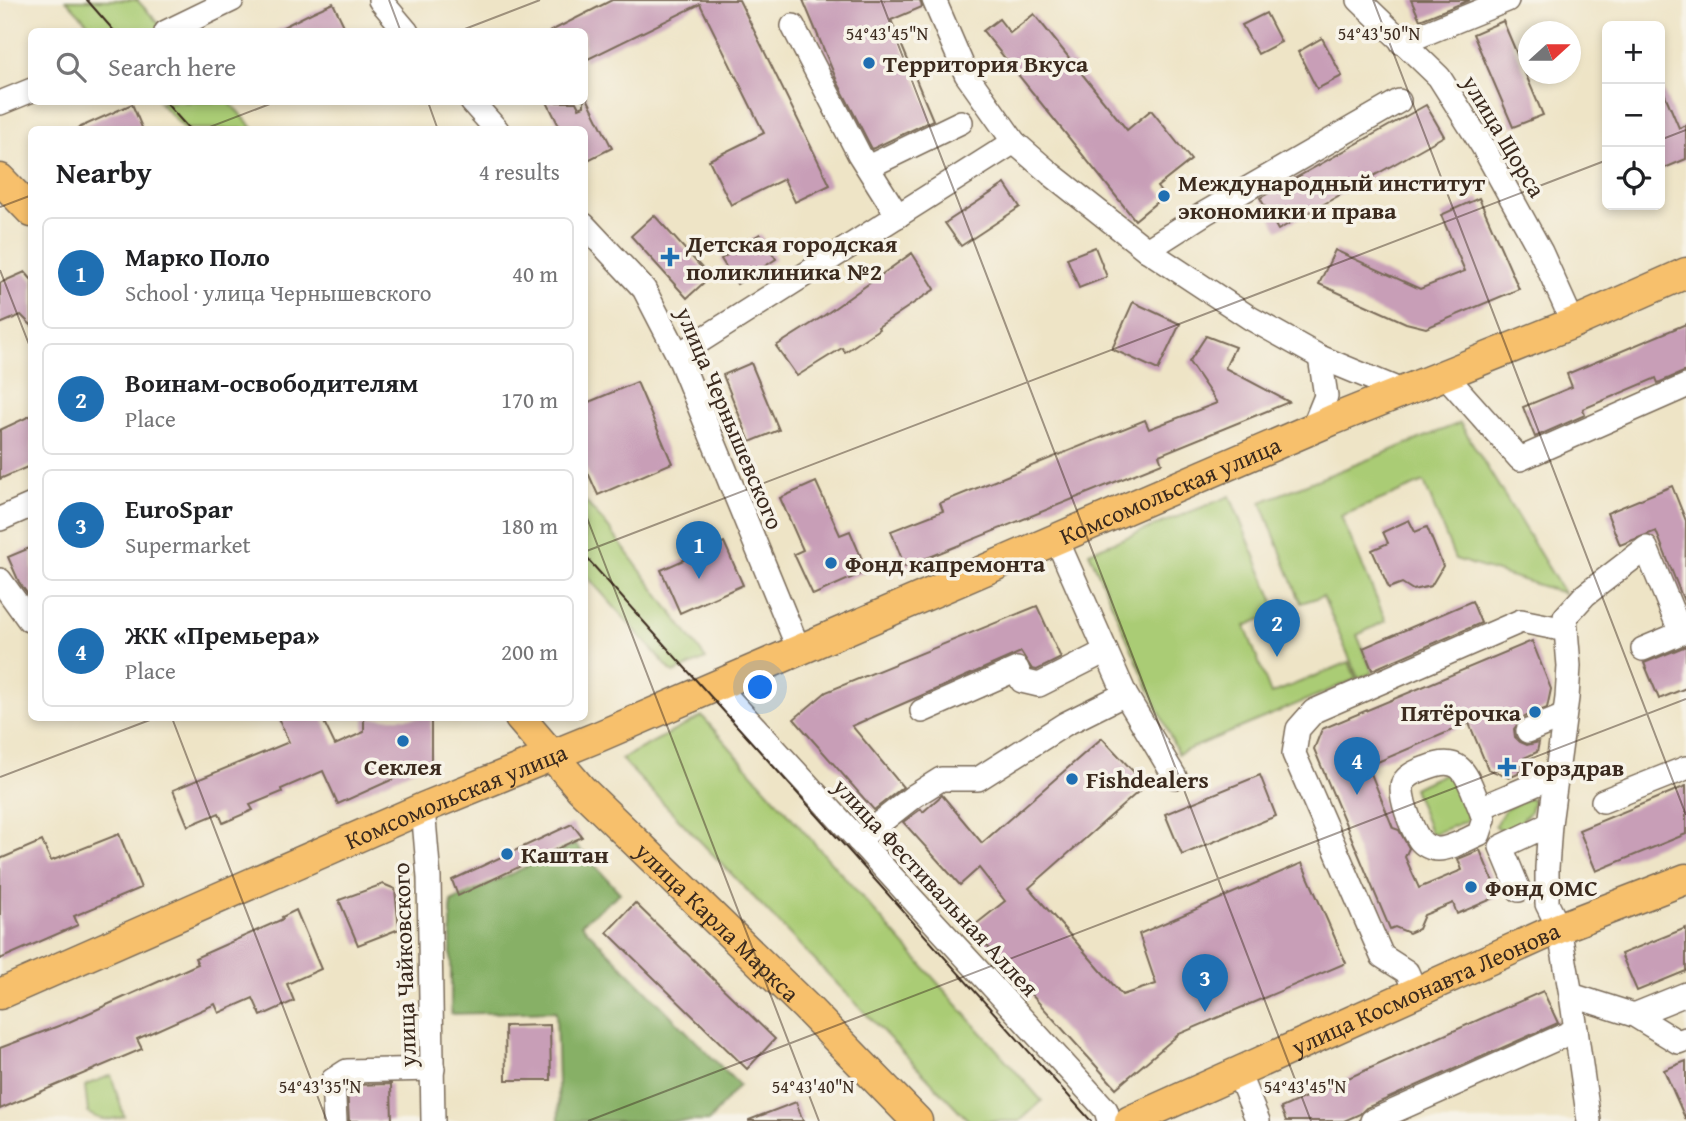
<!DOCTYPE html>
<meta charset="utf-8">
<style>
body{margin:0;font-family:"Gentium Book Plus",serif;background:#f2f2f2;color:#202124}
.controls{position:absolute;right:21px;top:21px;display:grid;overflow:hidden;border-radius:10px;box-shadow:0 4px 10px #0003}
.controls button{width:63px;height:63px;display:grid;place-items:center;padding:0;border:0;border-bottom:2px solid #e0e0e0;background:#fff;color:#202124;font:35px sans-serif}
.compass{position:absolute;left:1518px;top:21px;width:63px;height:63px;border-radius:50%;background:#fff;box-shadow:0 4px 10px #0003;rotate:69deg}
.you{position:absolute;left:761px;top:688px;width:24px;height:24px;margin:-18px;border:5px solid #fff;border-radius:50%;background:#1a73e8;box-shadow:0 0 0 10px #1a73e833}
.badge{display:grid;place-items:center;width:46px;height:46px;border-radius:50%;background:#1f6fb2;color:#fff;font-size:23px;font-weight:700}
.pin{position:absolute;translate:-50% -58px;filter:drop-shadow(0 2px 4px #0008)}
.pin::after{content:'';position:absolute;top:37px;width:24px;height:21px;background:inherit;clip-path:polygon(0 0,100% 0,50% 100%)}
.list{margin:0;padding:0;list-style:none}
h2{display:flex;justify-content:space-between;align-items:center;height:91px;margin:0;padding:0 28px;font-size:30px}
h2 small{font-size:23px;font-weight:400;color:#757577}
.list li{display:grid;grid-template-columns:46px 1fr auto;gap:21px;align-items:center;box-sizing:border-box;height:112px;margin:0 14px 14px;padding:0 14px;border:2px solid #e0e0e0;border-radius:10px}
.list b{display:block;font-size:26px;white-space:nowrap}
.list p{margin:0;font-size:23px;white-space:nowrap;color:#757577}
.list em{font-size:23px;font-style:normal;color:#757577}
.icon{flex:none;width:38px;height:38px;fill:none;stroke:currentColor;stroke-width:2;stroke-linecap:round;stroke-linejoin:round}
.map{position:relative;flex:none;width:1686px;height:1121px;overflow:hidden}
.search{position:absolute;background:#fff;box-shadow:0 4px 10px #0003;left:28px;top:28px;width:560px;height:77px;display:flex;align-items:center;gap:18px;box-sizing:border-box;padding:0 24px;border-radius:10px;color:#757577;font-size:26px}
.panel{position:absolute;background:#fff;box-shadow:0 4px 10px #0003;left:28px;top:126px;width:560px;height:595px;border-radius:10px}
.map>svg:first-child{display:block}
.green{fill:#aacc75;stroke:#727b4a;stroke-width:2}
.forest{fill:#87b066;stroke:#616d42;stroke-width:2}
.building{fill:#c89eb7}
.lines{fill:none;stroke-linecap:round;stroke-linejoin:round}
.minor-casing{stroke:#7a6b59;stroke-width:26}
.major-casing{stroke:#7a6b59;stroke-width:33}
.minor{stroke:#fff;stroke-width:23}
.major{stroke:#f7c06c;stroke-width:30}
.tram{stroke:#3b2a1e;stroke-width:2}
.ticks{fill:none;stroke:#3b2a1e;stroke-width:2;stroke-opacity:0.45}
.poi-dot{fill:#1f6fb2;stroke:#f7f3e8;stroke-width:2.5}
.labels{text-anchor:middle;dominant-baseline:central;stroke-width:7;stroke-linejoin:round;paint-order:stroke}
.poi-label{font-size:24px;font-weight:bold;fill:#3b2a1e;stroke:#f7f3e8;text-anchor:start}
.street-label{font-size:24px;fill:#3b2a1e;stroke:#f7f3e8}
.ticks-label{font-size:18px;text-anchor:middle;fill:#3b2a1e;stroke:#f7f3e8;stroke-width:7;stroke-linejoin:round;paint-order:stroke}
</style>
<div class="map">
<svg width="1686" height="1121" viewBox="0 0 1686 1121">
<rect width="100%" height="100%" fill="#f7f3e8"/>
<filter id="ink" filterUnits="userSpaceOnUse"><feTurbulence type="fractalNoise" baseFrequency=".0143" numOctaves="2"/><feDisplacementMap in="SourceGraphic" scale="14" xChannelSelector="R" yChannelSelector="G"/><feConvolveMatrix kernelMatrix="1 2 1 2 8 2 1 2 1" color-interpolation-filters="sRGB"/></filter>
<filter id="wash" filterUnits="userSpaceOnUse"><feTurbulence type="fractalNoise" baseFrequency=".00686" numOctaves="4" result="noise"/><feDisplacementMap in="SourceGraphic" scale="28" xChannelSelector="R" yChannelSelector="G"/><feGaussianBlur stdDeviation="1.57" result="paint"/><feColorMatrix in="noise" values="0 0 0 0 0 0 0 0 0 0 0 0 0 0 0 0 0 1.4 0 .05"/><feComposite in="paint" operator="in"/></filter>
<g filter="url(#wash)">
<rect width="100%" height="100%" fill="#eee4c6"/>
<g class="green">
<path d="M66,0H137L166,31H95Z"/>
<path d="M159,102H229L254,129H185Z"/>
<path d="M1460,423L1564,593L1455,559L1424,482L1341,516L1386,621L1357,635L1373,673L1358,678L1323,596L1301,603L1261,502Z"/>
<path d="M1230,496L1278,612L1245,626L1271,694L1349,662L1356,679L1178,754L1089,552Z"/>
<path d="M584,500L608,527L706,659L673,673L585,574Z"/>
<path d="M702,716L1042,1101L1020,1121H969L621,759Z"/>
<path d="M1446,773L1452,777L1468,815L1466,821L1433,834L1430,832L1413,788Z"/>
<path d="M1526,799H1533L1530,812L1522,820L1523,824L1504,833L1495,825L1506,809Z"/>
<path d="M111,1075L124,1116C109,1121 101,1121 88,1113L85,1086Z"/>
</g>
<path class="forest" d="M575,844L620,893L581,924L739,1085L709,1121H559L556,1011L451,1014V902Z"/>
<g id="blocks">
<g class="building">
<path d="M612,0H739L830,185L795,202L784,179L731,205L709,160L764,133L700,4L584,61V32H549Z"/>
<path d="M803,0H920L922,7L891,20L933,120L872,149L837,81Z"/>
<path d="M1411,0H1470L1420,20Z"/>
<path d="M333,3L347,32H273L313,12Z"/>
<path d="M1266,13L1281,42L1258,54L1242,25Z"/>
<path d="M1034,14L1127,130L1151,110L1191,160L1157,187L1164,196L1135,220L983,31L999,19L1010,33Z"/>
<path d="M1503,21L1543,115L1513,127L1473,34Z"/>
<path d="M1322,38L1342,76L1317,89L1298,52Z"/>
<path d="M1660,83L1679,128L1686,125V159L1660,170Z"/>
<path d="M584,92L612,148L584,162V130H561L547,102H576L579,108L584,106Z"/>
<path d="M132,104L143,130H74Z"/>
<path d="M1426,105L1444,136L1278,230L1260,198Z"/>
<path d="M1005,184L1020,207L961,246L945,223Z"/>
<path d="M1479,198L1519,289L1426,328L1406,323L1319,284L1335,250L1420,289L1465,271L1441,215Z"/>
<path d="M654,215L710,277L687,298L631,236Z"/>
<path d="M760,234L776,259L737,284L721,259Z"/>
<path d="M1095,247L1107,277L1079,288L1067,258Z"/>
<path d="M912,253L935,289L878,327L879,329L845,352L842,348L797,376L776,346L822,317Z"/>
<path d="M25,272L32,280V326L21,315L0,324V283Z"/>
<path d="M1133,302L1180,324L1158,370L1112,349Z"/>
<path d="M1686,324V371L1658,383L1656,378L1583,409L1585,415L1535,437L1523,407L1572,387L1567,374Z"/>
<path d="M1206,336L1235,347L1225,368L1289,402L1159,455L1162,463L905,567L891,531L943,511L940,503L1145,420L1149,429L1217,403L1189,362Z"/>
<path d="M751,363L779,430L750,442L723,375Z"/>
<path d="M637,382L672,463L598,495L584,464V404Z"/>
<path d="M32,415V465L0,479V430Z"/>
<path d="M816,482L840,535L850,531L867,571L813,595L794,554L803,550L780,498Z"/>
<path d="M1672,486L1686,521L1685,604L1656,531L1620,545L1607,513Z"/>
<path d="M1409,520L1415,532L1427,527L1443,566L1431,586L1413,590L1402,583L1389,588L1372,550L1388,543L1383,532Z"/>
<path d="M724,542L743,585L680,613L661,570Z"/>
<path d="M32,547V600L19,582L8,557Z"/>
<path d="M1472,601L1481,623L1372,670L1363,648Z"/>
<path d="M1037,606L1061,658L1037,670L1032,669L1021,652L852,726L903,787L874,810L794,719L826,692Z"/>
<path d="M1532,641L1551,689L1547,708L1522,718L1514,729L1515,737L1520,742L1527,745L1539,742L1537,752L1524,758L1518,774L1509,778L1488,769L1469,723L1368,766L1393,828L1399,830L1409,848L1405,857L1419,888L1462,870L1458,859L1480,850L1499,896L1457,914L1453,903L1424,915L1418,929L1409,933L1395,927L1390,929L1314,749L1322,729Z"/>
<path d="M1686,646V688L1659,699L1644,663Z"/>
<path d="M278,718H322L335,745L364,732V718H431V762L338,804L323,771L281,789L282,792L250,805L253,810L223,823L219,813L188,826L173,790L289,742Z"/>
<path d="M1102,738L1146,785L1029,888L1122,995L1156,984L1139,934L1302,863L1346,963L1179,1034L1116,1088L971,928L1005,901L979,868L960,885L903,822L921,809L923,812L942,795L982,843Z"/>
<path d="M1260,775L1276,816L1182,855L1165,814Z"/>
<path d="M1686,786V834L1596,871L1579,830Z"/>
<path d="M572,824L582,837L458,896L452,880Z"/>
<path d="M119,834L141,888L74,916L78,925L0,959V859L42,841L51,861Z"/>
<path d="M383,884L395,889L399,929L358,945L339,900Z"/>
<path d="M635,903L775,1039L747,1069L607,932Z"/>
<path d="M296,910L321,969L287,984L294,1001L261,1016L253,998L219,1013L215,1004L137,1039L142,1049L0,1109V1048L69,1022L198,964L195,958L283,919L282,917Z"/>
<path d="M1686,928V971L1637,991L1621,954Z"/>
<path d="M1543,991L1558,1023L1366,1108L1360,1114L1344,1121H1286L1281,1108Z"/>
<path d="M550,1025L551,1080H506L505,1026Z"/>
<path d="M1686,1061V1120L1664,1070Z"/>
<path d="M391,1084L392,1121H349L347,1087L351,1085Z"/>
<path d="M796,1102L803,1121H749V1120Z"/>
</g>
</g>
</g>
<g filter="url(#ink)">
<use href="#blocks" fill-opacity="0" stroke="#7a6b59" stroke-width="2"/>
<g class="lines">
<defs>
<g id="minor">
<path d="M380,0L407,32"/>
<path d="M934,0L966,74L1014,142L1051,174L1147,250L1250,318L1320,357L1402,391"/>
<path d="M1359,0L1439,77L1482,145L1541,252L1573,323"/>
<path d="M793,26L859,154L898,216"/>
<path d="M166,32L232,0"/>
<path d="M1402,43L1507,0"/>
<path d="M472,102L497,130"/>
<path d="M0,103L32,90"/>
<path d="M868,167L961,122"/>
<path d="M584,225L644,289L678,355L799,650"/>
<path d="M1147,250L1205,213L1399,101"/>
<path d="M678,355L1014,142"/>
<path d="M1445,375L1520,459L1686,386"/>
<path d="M1313,428L1326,396L1320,357"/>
<path d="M0,519L32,505"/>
<path d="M0,580L29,620L32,619"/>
<path d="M1106,651L1125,694L1175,777"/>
<path d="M717,686C846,828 977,968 1106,1110L1109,1121"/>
<path d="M922,711L1017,669L1022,681L1039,685L1106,651L1056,538"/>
<path d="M1528,731L1564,716"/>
<path d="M1603,801L1686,768"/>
<path d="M423,808L429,878L433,1121"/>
<path d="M1480,808L1484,819L1479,834C1467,839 1451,849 1438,849C1431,849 1423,845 1419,839C1412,829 1398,794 1403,783C1408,774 1418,771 1426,768C1464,752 1467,778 1480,808L1555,776"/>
<path d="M858,840L914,796L941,779H978L1065,724L1125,694"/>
<path d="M1519,890L1501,847L1550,824"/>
<path d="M1416,993L1407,972L1382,956L1294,754L1298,729L1314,711L1521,621L1566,630"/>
<path d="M1571,995L1634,1015L1678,1042L1686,1039"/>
<path d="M1634,1015L1686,994"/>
<path d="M1238,1073L1258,1121"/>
<path d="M335,1121L333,1080L347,1071L433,1069"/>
<path d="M1372,1121L1576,1030"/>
<path d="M1589,1121L1571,995L1559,928L1547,904V868L1550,824L1567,698L1569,666L1565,617L1585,595L1646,548L1681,633L1643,649"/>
</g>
<g id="major">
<path d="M0,179L32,212"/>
<path id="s1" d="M520,718L581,789L806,1007L917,1121"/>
<path id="s2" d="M0,994L423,808L600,736L1332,420L1573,323L1686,273"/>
<path id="s3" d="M1130,1121L1559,928L1686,879"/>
</g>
</defs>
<use href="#minor" class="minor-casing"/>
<use href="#major" class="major-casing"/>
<use href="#minor" class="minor"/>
<use href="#major" class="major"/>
<g class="tram">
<path d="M87,0L115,32"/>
<path d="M165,102L190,130"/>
<path d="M584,555L1091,1121"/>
</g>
</g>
</g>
<path class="ticks" d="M389,0L401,32M881,0L1311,1121M1373,0L1686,815M457,32L540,0M428,102L438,130M202,130L275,102M1660,140L1686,130M0,207L32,195M0,270L32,352M584,510L819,1121M584,552L1607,160M172,718L327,1121M0,777L155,718M588,1121L1686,699"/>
<g class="poi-dot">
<circle cx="869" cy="63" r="7"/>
<circle cx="1164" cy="196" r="7"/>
<path d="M666.5 246.5h7v7h7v7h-7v7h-7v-7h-7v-7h7z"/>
<circle cx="831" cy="563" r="7"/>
<circle cx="1535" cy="712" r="7"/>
<circle cx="403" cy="741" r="7"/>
<path d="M1503.5 756.5h7v7h7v7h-7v7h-7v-7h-7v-7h7z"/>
<circle cx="1072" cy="779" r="7"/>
<circle cx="507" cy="854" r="7"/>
<circle cx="1471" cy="887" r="7"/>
</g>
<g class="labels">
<g class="poi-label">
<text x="883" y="63">Территория Вкуса</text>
<text x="1178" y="182">Международный институт<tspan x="1178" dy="28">экономики и права</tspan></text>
<text x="686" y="243">Детская городская<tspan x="686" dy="28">поликлиника №2</tspan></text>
<text x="845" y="563">Фонд капремонта</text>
<text x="1521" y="712" text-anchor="end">Пятёрочка</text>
<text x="403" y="766" text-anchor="middle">Секлея</text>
<text x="1521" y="767">Горздрав</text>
<text x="1086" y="779">Fishdealers</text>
<text x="521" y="854">Каштан</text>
<text x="1485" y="887">Фонд ОМС</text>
</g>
<g class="street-label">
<text transform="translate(1504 136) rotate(59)">улица Щорса</text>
<text transform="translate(730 418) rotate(67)">улица Чернышевского</text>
<text stroke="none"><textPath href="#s2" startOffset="1274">Комсомольская улица</textPath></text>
<text stroke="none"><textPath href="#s2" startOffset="497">Комсомольская улица</textPath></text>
<text transform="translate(936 887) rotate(47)">улица Фестивальная Аллея</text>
<text stroke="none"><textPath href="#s1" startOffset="284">улица Карла Маркса</textPath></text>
<text transform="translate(404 965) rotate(-92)">улица Чайковского</text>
<text stroke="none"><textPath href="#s3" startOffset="324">улица Космонавта Леонова</textPath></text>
</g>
</g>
<g class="ticks-label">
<text x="887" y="40">54°43'45"N</text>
<text x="1379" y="40">54°43'50"N</text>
<text x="320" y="1093">54°43'35"N</text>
<text x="813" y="1093">54°43'40"N</text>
<text x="1305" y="1093">54°43'45"N</text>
</g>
</svg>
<div class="controls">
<button>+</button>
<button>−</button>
<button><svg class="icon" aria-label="locate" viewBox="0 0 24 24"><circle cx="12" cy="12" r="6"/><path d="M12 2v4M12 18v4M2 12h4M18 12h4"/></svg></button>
</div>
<svg class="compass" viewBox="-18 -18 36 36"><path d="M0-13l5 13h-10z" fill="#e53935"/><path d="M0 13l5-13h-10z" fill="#757577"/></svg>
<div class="you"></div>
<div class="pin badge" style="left:699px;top:579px">1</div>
<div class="pin badge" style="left:1277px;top:657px">2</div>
<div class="pin badge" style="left:1205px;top:1012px">3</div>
<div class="pin badge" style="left:1357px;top:795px">4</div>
<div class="search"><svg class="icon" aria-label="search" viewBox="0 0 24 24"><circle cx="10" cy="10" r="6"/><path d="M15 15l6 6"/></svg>Search here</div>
<section class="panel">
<h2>Nearby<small>4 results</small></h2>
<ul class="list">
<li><span class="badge">1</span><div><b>Марко Поло</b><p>School · улица Чернышевского</p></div><em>40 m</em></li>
<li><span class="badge">2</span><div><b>Воинам-освободителям</b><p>Place</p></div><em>170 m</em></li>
<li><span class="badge">3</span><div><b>EuroSpar</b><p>Supermarket</p></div><em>180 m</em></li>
<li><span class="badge">4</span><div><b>ЖК «Премьера»</b><p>Place</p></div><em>200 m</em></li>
</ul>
</section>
</div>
